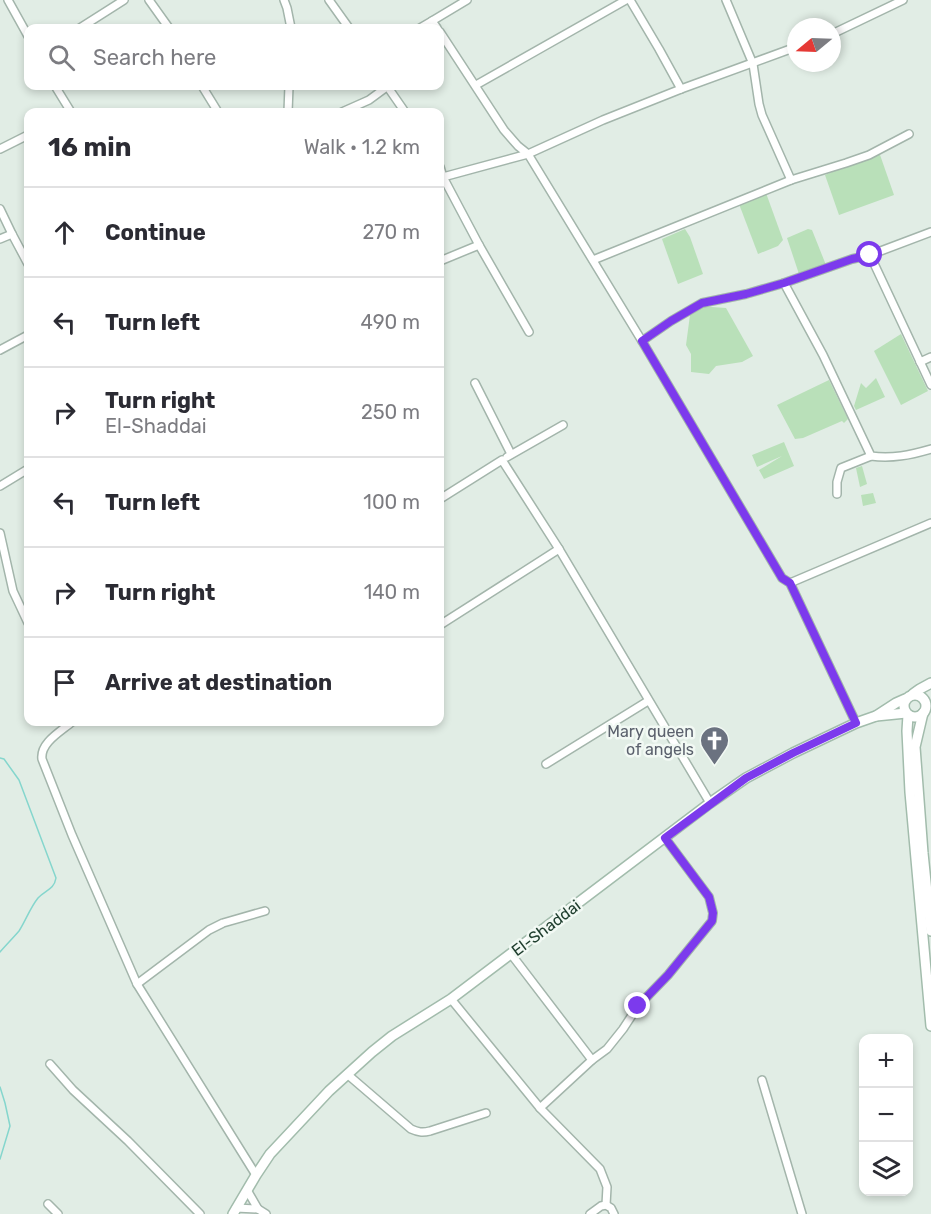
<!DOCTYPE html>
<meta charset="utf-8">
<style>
body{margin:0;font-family:Rubik,sans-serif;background:#f2f2f3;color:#2b2b33}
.controls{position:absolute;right:18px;bottom:18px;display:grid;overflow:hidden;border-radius:12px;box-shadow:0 3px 9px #0003}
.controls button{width:54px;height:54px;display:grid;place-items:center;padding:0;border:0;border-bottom:2px solid #e1e1e2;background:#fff;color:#2b2b33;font:30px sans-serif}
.compass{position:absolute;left:787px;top:18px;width:54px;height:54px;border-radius:50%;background:#fff;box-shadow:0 3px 9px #0003;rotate:251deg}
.stop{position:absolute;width:18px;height:18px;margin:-14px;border:4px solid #7c3aed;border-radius:50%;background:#fff}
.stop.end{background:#7c3aed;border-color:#fff;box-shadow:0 2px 6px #0008}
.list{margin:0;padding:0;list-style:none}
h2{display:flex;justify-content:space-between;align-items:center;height:78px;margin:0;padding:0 24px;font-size:26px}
h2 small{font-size:20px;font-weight:400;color:#7c7c81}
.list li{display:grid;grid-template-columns:39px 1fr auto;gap:18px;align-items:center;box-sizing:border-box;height:90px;padding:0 24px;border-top:2px solid #e1e1e2}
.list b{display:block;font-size:22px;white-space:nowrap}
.list p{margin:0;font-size:20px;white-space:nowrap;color:#7c7c81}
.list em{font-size:20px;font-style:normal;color:#7c7c81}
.icon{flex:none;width:33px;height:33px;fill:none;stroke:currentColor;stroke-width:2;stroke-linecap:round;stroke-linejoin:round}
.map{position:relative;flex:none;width:931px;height:1214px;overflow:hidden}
.search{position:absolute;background:#fff;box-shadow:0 3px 9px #0003;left:24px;top:24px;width:420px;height:66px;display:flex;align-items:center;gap:15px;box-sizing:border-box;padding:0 21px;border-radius:12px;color:#7c7c81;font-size:22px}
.panel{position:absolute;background:#fff;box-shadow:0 3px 9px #0003;left:24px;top:108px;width:420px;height:618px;border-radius:12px}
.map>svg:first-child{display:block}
.green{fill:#b9e0b9}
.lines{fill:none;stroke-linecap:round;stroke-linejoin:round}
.stream{stroke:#85d6cd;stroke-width:1.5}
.street-casing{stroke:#a3b5ab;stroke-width:10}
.secondary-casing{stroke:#a2bcac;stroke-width:12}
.street{stroke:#fff;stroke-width:7}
.secondary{stroke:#fff;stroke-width:9}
.route{stroke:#7c3aed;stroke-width:8}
.labels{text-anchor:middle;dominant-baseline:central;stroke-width:5;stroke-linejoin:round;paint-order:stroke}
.worship-label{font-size:16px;fill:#5b616d;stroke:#f2f9f4;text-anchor:end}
.street-label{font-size:16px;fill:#203f2f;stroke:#f2f9f4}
</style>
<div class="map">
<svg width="931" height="1214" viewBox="0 0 931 1214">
<rect width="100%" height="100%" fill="#e1ede5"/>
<g class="green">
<path d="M879,152L894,195L839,215L825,175Z"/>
<path d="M766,193L783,240L778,246L758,254L739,204Z"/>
<path d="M685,229L690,237L703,274L678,284L662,239Z"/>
<path d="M808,229L812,230L826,265L799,274L787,238Z"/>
<path d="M697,306L726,308L753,356L742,362L716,366L709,374L691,372V354L686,345L690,315Z"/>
<path d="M901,334L928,391L901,405L874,351Z"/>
<path d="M876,378L885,397L856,410L854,406L861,383L866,388Z"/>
<path d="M829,380L848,419L844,423L842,421L803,438L795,439L777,405Z"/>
<path d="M784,442L794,466L764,479L759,470L782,456L757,467L752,455Z"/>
<path d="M862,466L867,484L860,487L856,468Z"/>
<path d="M873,493L876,503L863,506L861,495Z"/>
</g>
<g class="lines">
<g class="stream">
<path d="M0,758L4,759L19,780L56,878C54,890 45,890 38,898C30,908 26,920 19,931C13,938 6,945 0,952"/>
<path d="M0,1087L5,1103L10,1126L0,1159"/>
</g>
<defs>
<g id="street">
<path d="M8,0L28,36"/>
<path d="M149,0L169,28"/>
<path d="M284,0L287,8L291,28"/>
<path d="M329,0L349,28"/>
<path d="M630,0L659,49L681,89"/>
<path d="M726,0L753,64L759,104L762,115L791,180L846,163L869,155L909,134"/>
<path d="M432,21L467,0"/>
<path d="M80,28L124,0"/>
<path d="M420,28L432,21L437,28"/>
<path d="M440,32L504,130L518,146L528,154L443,177L479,245L440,261"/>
<path d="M832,34L903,0"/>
<path d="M796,47L681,89L603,120L528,154L642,341L782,578L790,583L856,723"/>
<path d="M476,85L626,0"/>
<path d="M55,86L71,112"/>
<path d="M202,86L218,112"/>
<path d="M387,86L405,112"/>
<path d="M288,112L289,86"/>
<path d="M342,112L369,100L388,86"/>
<path d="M0,149L28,135"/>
<path d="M440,167L443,177H440"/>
<path d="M0,209L12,234"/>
<path d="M0,239L12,234L28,264"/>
<path d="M479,245L529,332"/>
<path d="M870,255L931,232"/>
<path d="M593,260L791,180"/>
<path d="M784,283L823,355L871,456C892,459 910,455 931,449"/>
<path d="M642,341L671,321L702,303L746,294L784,283L852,259L870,255L931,385"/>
<path d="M0,350L28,335"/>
<path d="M920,362L931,357"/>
<path d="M475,383L511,454"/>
<path d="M507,457L563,425"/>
<path d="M0,486L28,469"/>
<path d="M837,494V482L841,468L871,456"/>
<path d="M440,499L502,460L559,549L710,803"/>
<path d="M0,533L13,591L28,623"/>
<path d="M790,583L931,523"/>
<path d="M440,625L559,549"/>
<path d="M72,722C60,732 40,743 42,759L72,835L137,984L256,1175"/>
<path d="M546,764L648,701"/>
<path d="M511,954L592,1060"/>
<path d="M137,984L209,930L223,923L265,911"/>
<path d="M451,999L540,1108L592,1060L607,1049L623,1029L638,1006L668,975L712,921L713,913L709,897L665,838"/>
<path d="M50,1064L73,1090L128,1141L200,1214"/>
<path d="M347,1074L411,1129C418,1132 422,1133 430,1131L486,1113"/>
<path d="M762,1080L802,1214"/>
<path d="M540,1108L600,1169L607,1187L606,1205"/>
<path d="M247,1190L258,1209L266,1214"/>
<path d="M48,1204L58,1214"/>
<path d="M236,1208L258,1209"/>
<path d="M590,1214L601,1206L606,1205L611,1208L614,1214"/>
</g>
<g id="secondary">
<path d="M913,694L920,689L931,683"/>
<circle cx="915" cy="706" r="11"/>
<path d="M923,713L915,747L923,853L931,931"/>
<path d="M908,715L907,731L910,792L931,1026"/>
<path d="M876,716L906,713"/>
<path d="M233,1214L256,1175L270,1154L329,1091L372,1052L392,1036L451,999L710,803L746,778L793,753L856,723L876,716L896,703L905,699"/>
</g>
</defs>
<use href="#street" class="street-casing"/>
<use href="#secondary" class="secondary-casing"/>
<use href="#street" class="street"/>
<use href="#secondary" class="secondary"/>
</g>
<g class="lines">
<path class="route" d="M638,1006L668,975L712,921L713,913L709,897L665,838L746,778L793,753L856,723L790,583L782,578L642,341L671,321L702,303L746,294L784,283L852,259L870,255"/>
</g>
<defs>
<symbol id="church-pin" viewBox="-11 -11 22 30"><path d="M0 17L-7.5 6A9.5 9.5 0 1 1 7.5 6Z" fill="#6b7280" stroke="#f2f9f4"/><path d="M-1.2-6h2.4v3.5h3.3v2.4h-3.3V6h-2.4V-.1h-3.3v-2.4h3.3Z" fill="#fff"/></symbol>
</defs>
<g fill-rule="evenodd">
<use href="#church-pin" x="698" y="724" width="33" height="45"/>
</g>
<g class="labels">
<g class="worship-label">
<text x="694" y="731">Mary queen<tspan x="694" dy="18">of angels</tspan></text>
</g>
<g class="street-label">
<text transform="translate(546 928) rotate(-37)">El-Shaddai</text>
</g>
</g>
</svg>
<div class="controls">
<button>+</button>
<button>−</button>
<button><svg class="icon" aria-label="layers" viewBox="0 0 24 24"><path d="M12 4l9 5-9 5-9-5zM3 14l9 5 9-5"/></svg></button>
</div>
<svg class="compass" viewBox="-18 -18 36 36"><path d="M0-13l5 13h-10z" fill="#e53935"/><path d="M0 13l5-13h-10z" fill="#7c7c81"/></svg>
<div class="stop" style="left:870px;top:255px"></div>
<div class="stop end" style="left:638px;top:1006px"></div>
<div class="search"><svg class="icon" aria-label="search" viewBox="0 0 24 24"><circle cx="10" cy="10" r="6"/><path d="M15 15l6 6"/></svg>Search here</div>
<section class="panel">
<h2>16 min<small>Walk · 1.2 km</small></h2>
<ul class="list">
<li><svg class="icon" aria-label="ahead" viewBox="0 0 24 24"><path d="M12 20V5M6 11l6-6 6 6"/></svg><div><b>Continue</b></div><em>270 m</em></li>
<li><svg class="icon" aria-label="left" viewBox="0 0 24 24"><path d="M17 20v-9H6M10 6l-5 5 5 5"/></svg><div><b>Turn left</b></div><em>490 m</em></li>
<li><svg class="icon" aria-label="right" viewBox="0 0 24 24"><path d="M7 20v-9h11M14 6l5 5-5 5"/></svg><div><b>Turn right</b><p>El-Shaddai</p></div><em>250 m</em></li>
<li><svg class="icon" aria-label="left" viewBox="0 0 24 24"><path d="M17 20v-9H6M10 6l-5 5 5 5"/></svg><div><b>Turn left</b></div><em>100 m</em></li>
<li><svg class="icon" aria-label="right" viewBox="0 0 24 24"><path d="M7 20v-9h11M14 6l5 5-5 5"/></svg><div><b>Turn right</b></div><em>140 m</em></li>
<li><svg class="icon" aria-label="arrive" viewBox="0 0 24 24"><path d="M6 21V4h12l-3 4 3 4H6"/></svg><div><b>Arrive at destination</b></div></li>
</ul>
</section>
</div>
